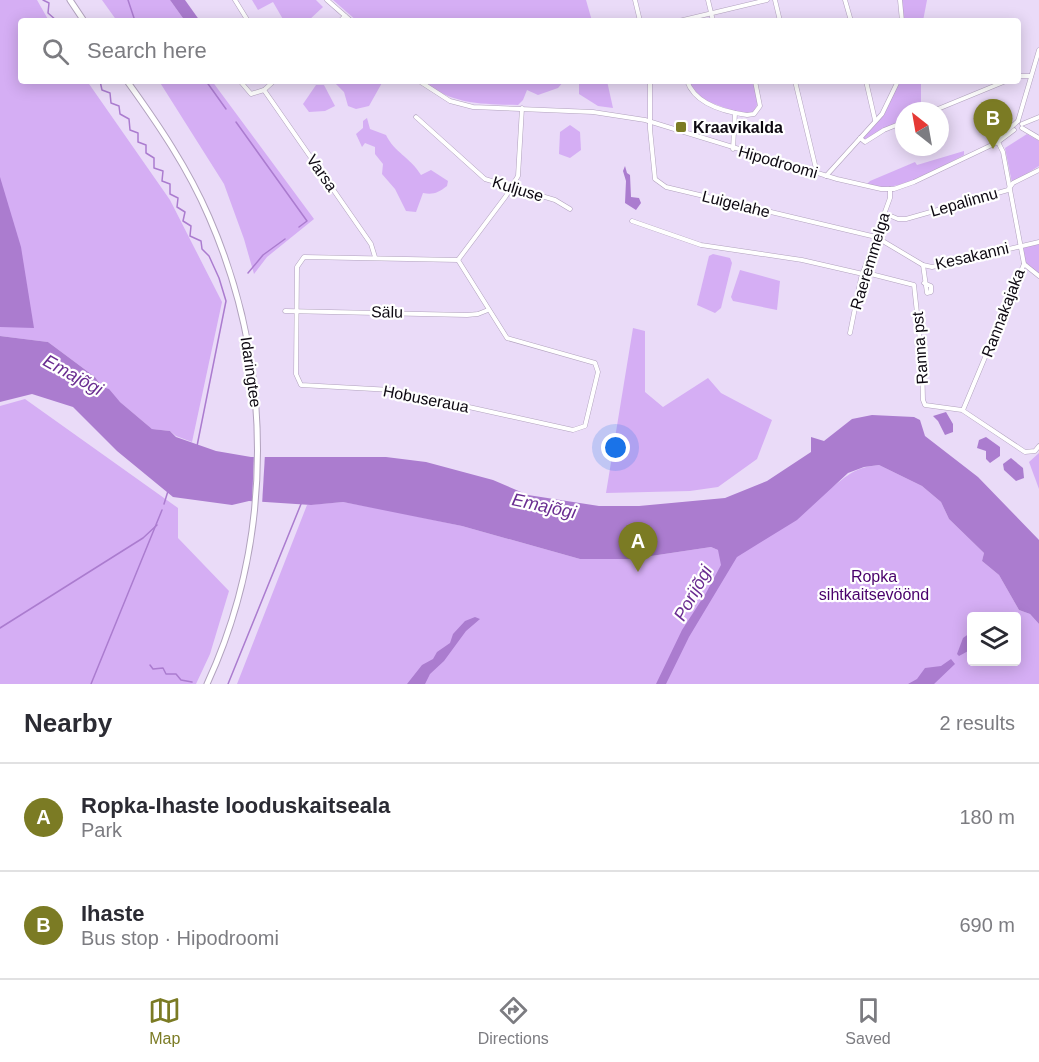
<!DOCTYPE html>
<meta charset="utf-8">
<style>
body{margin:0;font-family:Helvetica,sans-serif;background:#f7f7f7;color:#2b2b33}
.controls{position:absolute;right:18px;bottom:18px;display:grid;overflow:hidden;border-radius:6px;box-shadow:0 3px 15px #0003}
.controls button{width:54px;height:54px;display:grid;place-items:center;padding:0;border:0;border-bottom:2px solid #e1e1e2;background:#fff;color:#2b2b33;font:30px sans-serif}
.compass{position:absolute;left:895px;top:102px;width:54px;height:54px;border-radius:50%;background:#fff;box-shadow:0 3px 15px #0003;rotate:329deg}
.you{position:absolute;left:616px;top:448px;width:21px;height:21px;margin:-15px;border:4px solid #fff;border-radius:50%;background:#1a73e8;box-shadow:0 0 0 9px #1a73e833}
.badge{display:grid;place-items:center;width:39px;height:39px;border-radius:50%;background:#7b7b24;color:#fff;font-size:20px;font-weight:700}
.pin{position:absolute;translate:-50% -50px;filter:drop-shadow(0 2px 3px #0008)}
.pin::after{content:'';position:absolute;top:32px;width:21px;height:18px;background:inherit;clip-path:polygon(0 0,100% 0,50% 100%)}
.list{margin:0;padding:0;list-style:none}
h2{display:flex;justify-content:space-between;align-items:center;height:78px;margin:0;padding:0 24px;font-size:26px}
h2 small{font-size:20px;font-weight:400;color:#7c7c81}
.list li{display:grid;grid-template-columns:39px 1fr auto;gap:18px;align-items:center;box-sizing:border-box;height:108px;padding:0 24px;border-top:2px solid #e1e1e2}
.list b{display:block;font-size:22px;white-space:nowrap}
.list p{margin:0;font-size:20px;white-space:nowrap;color:#7c7c81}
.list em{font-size:20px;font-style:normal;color:#7c7c81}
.icon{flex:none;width:33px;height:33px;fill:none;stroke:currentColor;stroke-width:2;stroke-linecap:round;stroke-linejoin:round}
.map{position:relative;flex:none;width:1039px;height:684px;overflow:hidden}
.search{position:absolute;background:#fff;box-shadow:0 3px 15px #0003;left:18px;right:18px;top:18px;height:66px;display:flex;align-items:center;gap:15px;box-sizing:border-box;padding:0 21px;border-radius:6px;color:#7c7c81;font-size:22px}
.sheet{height:294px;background:#fff}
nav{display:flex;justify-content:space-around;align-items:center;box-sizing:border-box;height:84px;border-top:2px solid #e1e1e2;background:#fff;font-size:16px;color:#7c7c81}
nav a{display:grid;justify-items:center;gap:3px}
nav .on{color:#7b7b24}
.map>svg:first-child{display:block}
.green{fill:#d5aef4;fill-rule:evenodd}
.water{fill:#ab7ccf}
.pier{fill:#eadbf8}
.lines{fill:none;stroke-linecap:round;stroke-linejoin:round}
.stream{stroke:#ab7ccf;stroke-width:1.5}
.minor-casing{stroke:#b1a2bd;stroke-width:5}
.secondary-casing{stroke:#b1a2bd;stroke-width:7}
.minor{stroke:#fff;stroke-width:4}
.secondary{stroke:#fff;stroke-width:5}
.poi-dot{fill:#7b7b24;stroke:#fff;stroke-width:2}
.labels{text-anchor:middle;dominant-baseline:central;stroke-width:4.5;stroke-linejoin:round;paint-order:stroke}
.poi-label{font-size:16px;font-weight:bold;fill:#0e0912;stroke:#fff;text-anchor:start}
.street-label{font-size:16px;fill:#0e0912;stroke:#fff}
.park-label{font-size:16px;fill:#49006b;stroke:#fff}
.water-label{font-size:18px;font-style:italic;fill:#6a2d91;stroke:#fff}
</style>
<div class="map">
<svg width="1039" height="684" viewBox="0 0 1039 684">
<rect width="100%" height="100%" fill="#eadbf8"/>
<g class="green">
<path d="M0,0H37L49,21H21V81H87L170,200L222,302L192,442L176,436L170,431L152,429L102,387L95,377L48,342L0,336Z"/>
<path d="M102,0H170L185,21H117Z"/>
<path d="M252,0H316L323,7L308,21H284L273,2L258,10Z"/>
<path d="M333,0H586L592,21H357Z"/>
<path d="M901,0H927L923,21H904Z"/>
<path d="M159,81H212L314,219L267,257L254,274L244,239L224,184Z"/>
<path d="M333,81H383L369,106L356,109L348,106L344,92Z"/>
<path d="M424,81H564L558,88L538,95L527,90L523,100L518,105C483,104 451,105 424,81Z"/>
<path d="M579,81H607L613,108L598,106L579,94Z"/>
<path d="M688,81H754C758,94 762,103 751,114L739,113L701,99Z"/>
<path d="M900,81H921V111H904V122L865,142L861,138L883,114Z"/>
<path d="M316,85H324L335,106L325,111L309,112L303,104Z"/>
<path d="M367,118L370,129L386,135C394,152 410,157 421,175L431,170L448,181L447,186C438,193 433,195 423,193L416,212L406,211L395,189L382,174L383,164L375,154V147L365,143L362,147L356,134L363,128V121Z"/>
<path d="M570,125L580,132L581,150L570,158L559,154L560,132Z"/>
<path d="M1027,134L1039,141V166L1012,183L1005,148Z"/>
<path d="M964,151V155C938,168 897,196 867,184L870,181L915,162L917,165Z"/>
<path d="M1039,242V276L1023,264L1020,248Z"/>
<path d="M713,254L730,258L732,263L721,308L715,313L697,305L709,256Z"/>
<path d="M740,270L780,281L777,310L733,301L731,297Z"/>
<path d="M633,328L645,331V392L663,407L708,378L721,393L772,420L757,459L718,487L690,491L606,493Z"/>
<path d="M25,399L178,508V538L229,591L210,654L196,684H0V406Z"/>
<path d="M1039,453V489L1029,462Z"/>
<path d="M879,465L922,486L941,502L949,519L984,553L982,561L999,575L1019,610L1030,614L1039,624V684H237L307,505L343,502L387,510L462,526L580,559H631L711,547L718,550C752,531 787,513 821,494C846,480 848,468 879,465ZM972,616H1016V662H972Z"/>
</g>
<g class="water">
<path d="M170,0H185L200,21H185Z"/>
<path d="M625,166L627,173L630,175L631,197L639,198L641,203L636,210L625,203L626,181L623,171Z"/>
<path d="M0,177L21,247L34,328L0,327Z"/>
<path d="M0,336L48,342L95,377L102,387L109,389L120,402L152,429L170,431L176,437L216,451L251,457H386L426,462L493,480L528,495L599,506H639L725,498L767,481L811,452V437L824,441L852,419L872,415L914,417L920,420L925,436L978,477L1039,540V624L1030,614L1019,610L999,575L982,561L984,553L949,519L941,502L922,486L879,465L864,467L848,473L797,520L737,557L689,637L666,684H656L682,630L706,593L721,565L718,550L711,547L631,559H580L462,526L343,502L311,505L249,501L232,505L173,497L117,451L73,407L32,394L0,402Z"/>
<path d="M946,412L953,424V432L945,435L938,421L933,416Z"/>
<path d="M986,437L1000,447V456L990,463L986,459V451L977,448L979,440Z"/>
<path d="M1011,458L1023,468L1024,478L1016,481L1004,470L1003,464Z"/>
<path d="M475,617L480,619L466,631L444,661L430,674L425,684H407L422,665L433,659L437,652L450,643L453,634L465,621Z"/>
<path d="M970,633V650L959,656L957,654L963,638Z"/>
<path d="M951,659L955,664L934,684H908L917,679L925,668L941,666Z"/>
</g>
<path class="pier" d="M254,454H265L262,505L252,504Z"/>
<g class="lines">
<g class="stream">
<path d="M43,0L49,3L48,13L57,21"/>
<path d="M128,0L135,21"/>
<path d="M100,81L102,90L110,93L111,103L119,106L120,114L129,119L130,130L138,133V142L146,145V153L154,158V168L163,171L162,181L170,184V194L178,198L177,207L185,212L183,221L191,226L190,236L201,241L202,249L209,256L219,278L226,301L197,446"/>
<path d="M206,81L226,109"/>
<path d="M236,122L307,221L299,227"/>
<path d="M248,273L263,255L285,239"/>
<path d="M164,504L168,491"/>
<path d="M0,628L143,538L157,525"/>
<path d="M150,665L153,669L163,668L166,674H176L181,680L192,682"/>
<path d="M91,684L162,510"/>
<path d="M228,684L301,504"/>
</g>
<defs>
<g id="minor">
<path d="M235,0L248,21"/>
<path d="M327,0L351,21"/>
<path d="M635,0L640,21"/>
<path d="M708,0L713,21"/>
<path d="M775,0L780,21"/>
<path d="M845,0L851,21"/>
<path d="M900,0L902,21"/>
<path d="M340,21L345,16"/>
<path d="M679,21L767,0"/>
<path d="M1018,76H1031"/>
<path d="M240,81L251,94L264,90"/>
<path d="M274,81L264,90L371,244L375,257"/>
<path d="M419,81L450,101L473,107L593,112L645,120L837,179L881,189H894L914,182L998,142L1014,130"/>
<path d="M650,81V129L655,179L666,187L876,237L923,265L932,267L1039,242"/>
<path d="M687,81C695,104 725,112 747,115L754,114L760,106L755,81"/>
<path d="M795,81L817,173"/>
<path d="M866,81L875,120"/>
<path d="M933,111L1006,81"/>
<path d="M416,117L485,179L555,200L570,209"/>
<path d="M1018,121L1039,50"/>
<path d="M1022,124L1039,117"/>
<path d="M1022,128L1039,138"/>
<path d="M860,138L865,142L884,130L904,122"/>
<path d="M994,142L1018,121"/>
<path d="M733,149L735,113"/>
<path d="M826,176L882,114L898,81"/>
<path d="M884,213L898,219H906L1008,190L1013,183L1039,170"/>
<path d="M632,221L701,245L802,260L863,274"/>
<path d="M304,257L458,260L507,338L595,363L598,372L585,426L573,430L392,390L301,385L296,374L297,267Z"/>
<path d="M458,260L506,196L518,176L522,108"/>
<path d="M1024,264L1039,276"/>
<path d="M923,265L927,293L931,292V286L924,283"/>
<path d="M863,272L914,285L922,360L923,400L925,405L962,410L1025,452L1035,451L1039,446"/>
<path d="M285,311L467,315L478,314L488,310"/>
<path d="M850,333L861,278L890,198V189"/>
<path d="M963,410L1024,264L1003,152L998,142"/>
</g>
<g id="secondary">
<path d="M70,0L84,21"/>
<path d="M127,81C158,124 188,168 209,217C273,364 275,537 207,684"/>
</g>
</defs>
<use href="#minor" class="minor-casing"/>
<use href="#secondary" class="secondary-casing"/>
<use href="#minor" class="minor"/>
<use href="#secondary" class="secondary"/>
</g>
<rect class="poi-dot" x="675" y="121" width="12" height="12" rx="3"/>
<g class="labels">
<g class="poi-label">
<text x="693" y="127">Kraavikalda</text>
</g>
<g class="street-label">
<text transform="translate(778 162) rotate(16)">Hipodroomi</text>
<text transform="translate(322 173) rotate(55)">Varsa</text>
<text transform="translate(518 189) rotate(17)">Kuljuse</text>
<text transform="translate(964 202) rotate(-16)">Lepalinnu</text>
<text transform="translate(736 204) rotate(14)">Luigelahe</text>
<text transform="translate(972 256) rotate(-13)">Kesakanni</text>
<text transform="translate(870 261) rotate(-73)">Raeremmelga</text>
<text transform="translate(387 312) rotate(1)">Sälu</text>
<text transform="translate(1003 313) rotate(-69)">Rannakajaka</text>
<text transform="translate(920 348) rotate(-94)">Ranna pst</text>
<text transform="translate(251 372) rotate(82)">Idaringtee</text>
<text transform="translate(426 399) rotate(11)">Hobuseraua</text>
</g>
<g class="park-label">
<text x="874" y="576">Ropka<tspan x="874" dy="18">sihtkaitsevöönd</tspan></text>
</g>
<g class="water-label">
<text transform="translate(73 375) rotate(29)">Emajõgi</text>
<text transform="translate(544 506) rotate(12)">Emajõgi</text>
<text transform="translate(693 593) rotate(-61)">Porijõgi</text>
</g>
</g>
</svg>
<div class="controls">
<button><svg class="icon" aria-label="layers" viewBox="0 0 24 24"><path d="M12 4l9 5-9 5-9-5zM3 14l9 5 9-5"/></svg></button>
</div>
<svg class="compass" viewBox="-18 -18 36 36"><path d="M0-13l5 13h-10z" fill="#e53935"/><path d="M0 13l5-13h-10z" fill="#7c7c81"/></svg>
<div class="you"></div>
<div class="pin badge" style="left:638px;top:572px">A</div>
<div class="pin badge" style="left:993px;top:149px">B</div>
<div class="search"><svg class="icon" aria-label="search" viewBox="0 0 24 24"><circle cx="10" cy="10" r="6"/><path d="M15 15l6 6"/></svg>Search here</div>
</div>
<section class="sheet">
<h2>Nearby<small>2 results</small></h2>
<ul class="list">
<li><span class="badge">A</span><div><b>Ropka-Ihaste looduskaitseala</b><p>Park</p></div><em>180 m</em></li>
<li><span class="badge">B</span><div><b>Ihaste</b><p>Bus stop · Hipodroomi</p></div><em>690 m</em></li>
</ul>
</section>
<nav>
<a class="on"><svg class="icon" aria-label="map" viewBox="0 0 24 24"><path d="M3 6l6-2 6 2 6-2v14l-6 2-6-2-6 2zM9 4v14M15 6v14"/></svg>Map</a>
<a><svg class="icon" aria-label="directions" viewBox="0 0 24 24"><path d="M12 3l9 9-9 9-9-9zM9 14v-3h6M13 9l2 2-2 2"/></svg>Directions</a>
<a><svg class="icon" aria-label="saved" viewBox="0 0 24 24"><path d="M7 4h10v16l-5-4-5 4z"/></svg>Saved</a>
</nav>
